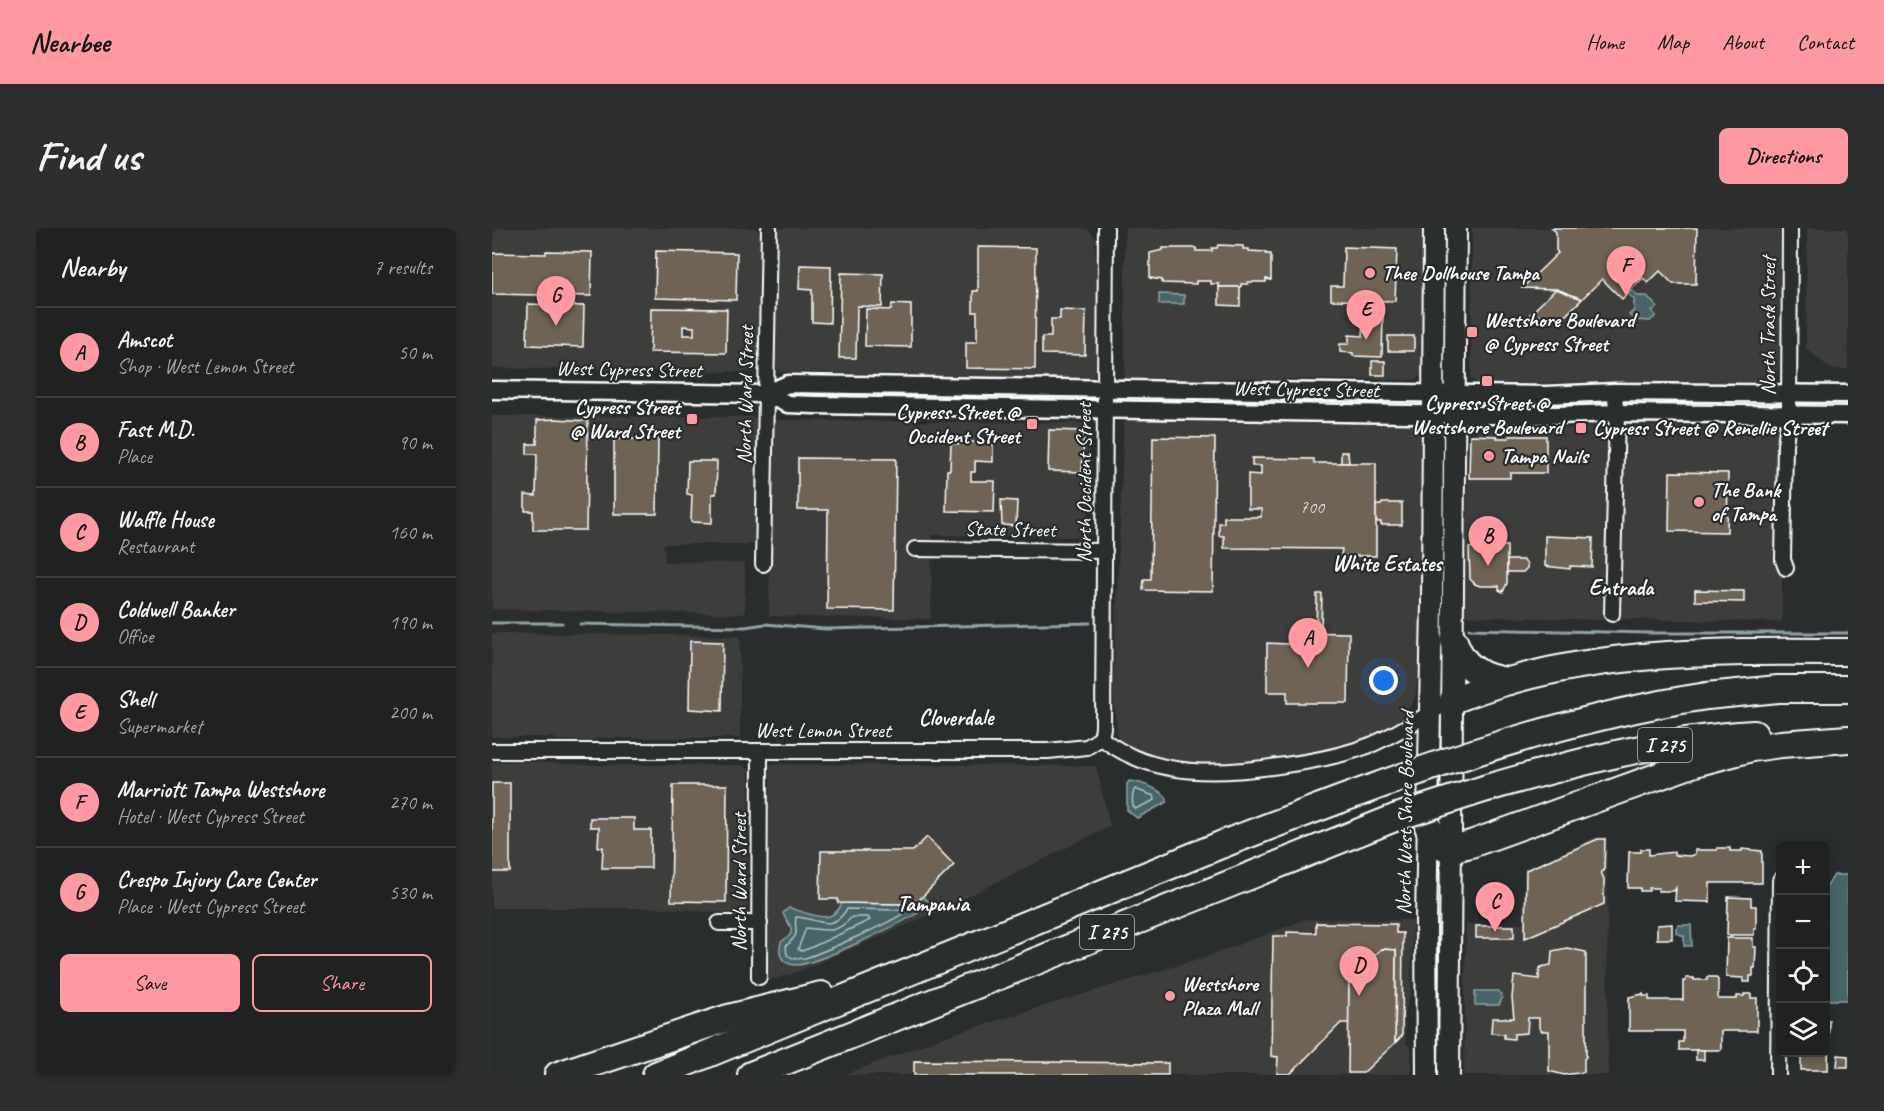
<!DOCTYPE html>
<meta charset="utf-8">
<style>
body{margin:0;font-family:Caveat,sans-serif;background:#2d2f2f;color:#f1f3f6}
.controls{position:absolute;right:18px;bottom:18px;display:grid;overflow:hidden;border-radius:9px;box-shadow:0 3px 9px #0003}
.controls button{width:54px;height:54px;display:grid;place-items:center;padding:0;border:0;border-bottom:2px solid #3d3f40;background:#202222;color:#f1f3f6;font:30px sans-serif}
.you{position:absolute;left:892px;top:453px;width:21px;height:21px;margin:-15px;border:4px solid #fff;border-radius:50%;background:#1a73e8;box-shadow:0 0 0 9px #1a73e833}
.badge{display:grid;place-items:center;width:39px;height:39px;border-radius:50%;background:#ff9aa2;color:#111;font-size:20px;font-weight:700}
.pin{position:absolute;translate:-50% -50px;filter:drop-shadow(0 2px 3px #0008)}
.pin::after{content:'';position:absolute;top:32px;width:21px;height:18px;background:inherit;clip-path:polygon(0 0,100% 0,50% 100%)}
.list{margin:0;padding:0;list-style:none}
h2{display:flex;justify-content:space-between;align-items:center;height:78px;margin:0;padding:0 24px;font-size:26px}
h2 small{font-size:20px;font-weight:400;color:#a2a4a5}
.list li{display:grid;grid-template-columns:39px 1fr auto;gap:18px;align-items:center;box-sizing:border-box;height:90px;padding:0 24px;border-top:2px solid #3d3f40}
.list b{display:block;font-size:22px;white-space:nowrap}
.list p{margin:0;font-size:20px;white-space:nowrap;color:#a2a4a5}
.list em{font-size:20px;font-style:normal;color:#a2a4a5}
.actions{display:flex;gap:12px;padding:18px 24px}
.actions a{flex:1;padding:14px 0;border:2px solid #ff9aa2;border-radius:9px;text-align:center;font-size:21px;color:#ff9aa2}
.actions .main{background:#ff9aa2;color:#111}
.icon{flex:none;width:33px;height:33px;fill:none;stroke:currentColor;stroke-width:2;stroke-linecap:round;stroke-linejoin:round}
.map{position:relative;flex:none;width:1356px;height:847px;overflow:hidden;border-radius:9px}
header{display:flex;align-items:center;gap:36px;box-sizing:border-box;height:84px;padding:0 30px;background:#ff9aa2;color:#111}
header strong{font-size:28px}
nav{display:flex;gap:33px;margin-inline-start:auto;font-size:21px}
.intro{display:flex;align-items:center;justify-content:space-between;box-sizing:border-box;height:144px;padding:0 36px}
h1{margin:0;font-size:42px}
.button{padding:15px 27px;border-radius:9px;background:#ff9aa2;color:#111;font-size:21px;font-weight:700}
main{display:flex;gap:36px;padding:0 36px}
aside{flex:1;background:#202222;border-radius:9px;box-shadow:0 3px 9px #0003}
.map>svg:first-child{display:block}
.built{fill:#3e3e3a}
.water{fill:#476568;stroke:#91a3a4;stroke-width:1.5}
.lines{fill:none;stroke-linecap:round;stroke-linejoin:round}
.shore{stroke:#b5c1c3;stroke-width:1.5}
.stream{stroke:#91a3a4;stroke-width:3}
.building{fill:#6e6455;stroke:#fff;stroke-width:1.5;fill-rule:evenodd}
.minor-casing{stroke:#fff;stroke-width:18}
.tertiary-casing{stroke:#fff;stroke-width:21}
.secondary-casing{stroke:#fff;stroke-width:24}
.motorway-casing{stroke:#fff;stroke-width:30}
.minor{stroke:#2a2d2e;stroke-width:14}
.tertiary{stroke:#2a2d2e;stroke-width:16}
.secondary{stroke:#2a2d2e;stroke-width:20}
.motorway{stroke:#2a2d2e;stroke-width:26}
.motorway-bridge-casing{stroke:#fff;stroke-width:30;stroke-linecap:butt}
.motorway-bridge{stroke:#2a2d2e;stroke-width:26}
.poi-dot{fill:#ff9aa2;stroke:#2a2d2e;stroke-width:2}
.labels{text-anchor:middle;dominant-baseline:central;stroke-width:4.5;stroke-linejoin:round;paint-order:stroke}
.number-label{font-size:18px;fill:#dbd8d4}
.shield{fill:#2a2d2e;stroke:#bfc0c0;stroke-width:1.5}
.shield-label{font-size:20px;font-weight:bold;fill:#fff}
.poi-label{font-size:21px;font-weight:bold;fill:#fff;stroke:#2a2d2e;text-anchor:start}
.street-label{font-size:21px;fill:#fff;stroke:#2a2d2e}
.neighbourhood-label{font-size:22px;font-weight:bold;fill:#fff;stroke:#2a2d2e}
</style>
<header>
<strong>Nearbee</strong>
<nav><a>Home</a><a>Map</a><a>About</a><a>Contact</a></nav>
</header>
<div class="intro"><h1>Find us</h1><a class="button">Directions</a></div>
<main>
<aside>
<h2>Nearby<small>7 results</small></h2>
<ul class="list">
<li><span class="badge">A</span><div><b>Amscot</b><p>Shop · West Lemon Street</p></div><em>50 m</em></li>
<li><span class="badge">B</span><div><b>Fast M.D.</b><p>Place</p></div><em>90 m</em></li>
<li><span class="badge">C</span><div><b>Waffle House</b><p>Restaurant</p></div><em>160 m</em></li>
<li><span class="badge">D</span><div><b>Coldwell Banker</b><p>Office</p></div><em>190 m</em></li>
<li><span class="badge">E</span><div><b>Shell</b><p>Supermarket</p></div><em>200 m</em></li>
<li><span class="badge">F</span><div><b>Marriott Tampa Westshore</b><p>Hotel · West Cypress Street</p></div><em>270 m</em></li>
<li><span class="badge">G</span><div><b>Crespo Injury Care Center</b><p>Place · West Cypress Street</p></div><em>530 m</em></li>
</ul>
<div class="actions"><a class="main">Save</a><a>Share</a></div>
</aside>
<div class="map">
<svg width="1356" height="847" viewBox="0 0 1356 847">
<rect width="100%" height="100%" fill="#2a2d2e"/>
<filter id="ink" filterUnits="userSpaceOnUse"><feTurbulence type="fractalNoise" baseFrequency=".0167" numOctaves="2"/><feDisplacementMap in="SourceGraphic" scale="12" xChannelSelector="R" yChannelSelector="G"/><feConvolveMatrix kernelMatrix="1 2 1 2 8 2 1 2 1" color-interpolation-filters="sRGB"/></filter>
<g filter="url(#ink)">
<g class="built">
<path d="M0,0H263L272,8L270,117L264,141L261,144L0,140Z"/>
<path d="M286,0H589L597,2L603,10L605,140L603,146L599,150L287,144L282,135L281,12L282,5Z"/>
<path d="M633,0H933L932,144L924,152L633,150Z"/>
<path d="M980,0H1288L1287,135L1285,148L1282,154L1111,153L1060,155H984L979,151Z"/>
<path d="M1315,0H1356V141H1339L1314,120Z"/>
<path d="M0,188L262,189L265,194L264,316H172L173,334L253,335V386L0,381Z"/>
<path d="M279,192L597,195L596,309L440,307L439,391L277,388Z"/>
<path d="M632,193L921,197L927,200L932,207L930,410L923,470L915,485L907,493L875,509L839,520L805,527L711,537H691L669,531L626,514L621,465Z"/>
<path d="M1105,197H1117L1113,392L972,388L977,209L979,205L986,201L1076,200Z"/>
<path d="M1133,197L1284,199L1287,206L1285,325L1290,339V394L1122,391Z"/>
<path d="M0,405L248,408V510H105L101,513L65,512L59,509H0Z"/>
<path d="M27,533L93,537H250L254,539L257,542L255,687L174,680H0V534Z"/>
<path d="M278,536L604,538L618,598L445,684L308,743L276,753Z"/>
<path d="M1104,609H1115L1116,847H972L974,696H1031L1032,641Z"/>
<path d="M815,691L921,692L919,764L912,786L914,814L919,821V843L916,847H352L451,809L719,727Z"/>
</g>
<g class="water">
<path d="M1140,62L1146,68H1155L1165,79L1160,83L1164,88L1158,93L1142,92L1137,87L1142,82V71L1136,66Z"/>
<path d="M667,66L692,67V76H667Z"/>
<path d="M637,553C649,554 668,561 675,570V574L645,590L635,582V556Z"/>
<path d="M1342,647H1356V772H1334V660Z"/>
<path d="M431,669L438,674L434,680C415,693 322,738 303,737C289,736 286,726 289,714C291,712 295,710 297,708C304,700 293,693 291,685L297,680C316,684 340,700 350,675L412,676L418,681Z"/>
<path d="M1187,697H1199L1200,718H1192V708L1184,705V700Z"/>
<path d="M983,763H1007L1010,770L1007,777H983Z"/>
</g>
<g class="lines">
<g class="shore">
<path d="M643,561L662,568L663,572L643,581C639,577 640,565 643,561Z"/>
<path d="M355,681L408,682L411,685C403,693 327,726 313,730C306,731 300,731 295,727L294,718C311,702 301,706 304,689C326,690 339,706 355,681Z"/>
<path d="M360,689H376L378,692L318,720L310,723L306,721L314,700C335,702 343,707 360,689Z"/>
</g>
<g class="stream">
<path d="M0,395H70"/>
<path d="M88,396L253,399L273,396L333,401L598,395"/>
<path d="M977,401L1156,405H1356"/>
</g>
</g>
<g class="building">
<path d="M1060,0H1205L1204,56H1181L1168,43L1156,55L1151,50L1130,71L1110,51L1090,71L1064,61L1030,60L1066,25L1064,22V4Z"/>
<path d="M726,17L751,18V21H757V23L774,24V26H779V52L774,51V54H756V56H749V59H727V56H719V53H704V56L670,55V52L658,50V25L671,22V20H704V23H720V20H725Z"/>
<path d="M486,19L544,20L543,141L474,140V114H485V84H481V63H486Z"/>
<path d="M852,19L905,21L903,73L839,72V58H851Z"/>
<path d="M54,23L100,24L99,68L0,66V25L54,26Z"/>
<path d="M164,23L245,25L244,72L163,70Z"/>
<path d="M308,37L339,38L338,95L320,94V62L307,61Z"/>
<path d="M349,45L391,46L390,79L365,78L364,130H347Z"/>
<path d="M727,59H748V78L727,77Z"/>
<path d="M1064,61L1090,71L1072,89L1036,88Z"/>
<path d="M36,76L92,78L91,119L35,117Z"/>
<path d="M400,76L419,77V119L373,118L374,81L399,82Z"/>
<path d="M159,80L235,81L234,125L158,124ZM191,98L202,99V107H191Z"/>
<path d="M568,82L594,83L593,127L550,126V109H559V91H568Z"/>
<path d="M872,88H891L890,129L861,128V125L848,124V116H857V107L871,108Z"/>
<rect x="896" y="108" width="26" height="15"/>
<rect x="880" y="133" width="13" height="14"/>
<path d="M63,191L96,193L94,302H41V283H33V267L44,268L45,226H35V216H45V192Z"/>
<path d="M557,202L592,203L590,244L556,243Z"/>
<path d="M978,207L1005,208V210H1017V208H1054V245H1018V250H977Z"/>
<path d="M661,209L723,210L721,363L651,362L652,351H659Z"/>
<path d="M122,211H166L165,286H122Z"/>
<path d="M468,214H501V234L483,233V244H479V253H503L502,284L454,283L455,242H458L459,215L468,216Z"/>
<path d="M849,224H856L857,235H849Z"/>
<path d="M306,230L404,231L402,382L335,381L336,282H306Z"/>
<path d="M760,230L822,231V235H884V328H849L850,321L732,320V308H727V295H732V289H769V281H756V246L769,247V238H760Z"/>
<path d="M196,233H225L224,266H220V295L199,294L200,267L195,266Z"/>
<path d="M1178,244L1236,245L1235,304L1177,303Z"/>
<path d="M509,272L525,273L524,298L510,297Z"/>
<path d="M890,275H910V297H889V294H884V277H889Z"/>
<path d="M1053,308L1101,310L1100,339L1078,338V341L1053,338Z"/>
<path d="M984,311H988L989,318H1015V355L1011,364L1007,362V358H988L983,356L978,351L977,320L984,318Z"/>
<path d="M1015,332H1031L1035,336V340L1031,344H1015Z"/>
<path d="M1203,362L1252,363V374L1203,373Z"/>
<path d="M825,366H830L829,405H825L824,400Z"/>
<path d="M796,404L857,405L856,475H795V464H775V415L796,416Z"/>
<path d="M198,413L231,414L230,483L197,481Z"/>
<rect x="0" y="555" width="18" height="89"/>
<path d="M181,557H235L234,674L179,673Z"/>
<path d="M98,590H142V602H159V640H110L111,619H106L107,599H98Z"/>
<path d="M435,609L462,637L418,681L412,676L346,675V671H328L329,623H421Z"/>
<path d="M1106,611H1113L1112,643L1109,644L1112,651V676L1033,710L1034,642Z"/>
<path d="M1225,620H1238V623H1250V621L1270,623V655H1218V674L1183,673L1184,660L1182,663H1166L1167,660H1157V663H1148V660H1136L1137,624H1149V621H1157V627L1182,624V627L1198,628L1203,626V622H1225Z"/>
<path d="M1236,669L1259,670V678H1264V701H1262V707H1235Z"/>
<path d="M824,695L904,696V705H911L910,808L903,815L904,722L889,721L857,753V795H849L798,846H785L786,829L779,828L781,708H795V704L824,705Z"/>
<path d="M1180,696V711H1165V697Z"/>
<rect x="984" y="698" width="38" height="12"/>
<path d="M1235,710H1261V719H1264L1263,740H1261V748H1258V754H1251V750L1234,749Z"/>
<path d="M1075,720L1094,724V829L1092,831V844L1072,847L1057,843V803H1050L1047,800V790H1036L1035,805L1022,806V811L1012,810V806L999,805L1000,790H1022L1020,770L1022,748L1047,751V742L1049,739L1059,737L1060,723Z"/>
<path d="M889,721L904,722L903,815L871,845H856L857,753Z"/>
<path d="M1215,749H1224L1226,752V771H1245V768H1252V766H1259V770H1265V803H1229V822H1187V814H1191V803H1137V769L1151,766V768H1157V772H1191V753H1194V750H1202V752H1215Z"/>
<path d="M1334,792H1337L1336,842H1309V824H1334Z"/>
<rect x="1204" y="822" width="8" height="10"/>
<path d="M1346,827L1356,828V839H1345Z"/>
<path d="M422,833L676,835V847H422Z"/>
</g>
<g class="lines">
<defs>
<g id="minor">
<path d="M423,321L613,323"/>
<path d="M271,336L277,0"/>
<path d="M1294,340L1291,332L1293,217L1297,185L1298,0"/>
<path d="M1120,386L1125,185L1122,164"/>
<path d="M609,510L611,500L614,0"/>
<path d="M609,510C662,551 730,547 793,537C823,533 853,527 881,516C909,504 935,486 961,472"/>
<path d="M0,523H556L595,519L609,510"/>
<path d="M227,695H268"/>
<path d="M267,749L268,523"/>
<path d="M1286,847L1288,652"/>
</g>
<g id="tertiary">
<path d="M0,162L273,166L296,176L323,177L982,187H1064L1125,185L1356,187"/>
<path d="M273,166L296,156L980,166L1054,167L1122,164L1356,166"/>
</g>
<g id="secondary">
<path d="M935,847L934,693L940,377L942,0"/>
<path d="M957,847L964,0"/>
</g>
<g id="motorway">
<path d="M962,413C970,439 991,451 1017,453"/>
<path d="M1215,468L1286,461H1356"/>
<path d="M961,472C1086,421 1224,423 1356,424"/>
<path d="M995,560C1082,535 1171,511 1262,506"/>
<path d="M936,598C945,624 956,622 979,616L1203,535L1260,520L1289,516L1356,511"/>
<path d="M66,847L236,790L329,767"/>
<path d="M164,847L731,616"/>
<path d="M259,847L905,589"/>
</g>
</defs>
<use href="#minor" class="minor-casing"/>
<use href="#tertiary" class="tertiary-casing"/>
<use href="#secondary" class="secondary-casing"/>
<use href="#motorway" class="motorway-casing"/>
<use href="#minor" class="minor"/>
<use href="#tertiary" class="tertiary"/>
<use href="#secondary" class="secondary"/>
<use href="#motorway" class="motorway"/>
<defs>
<g id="motorway-bridge">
<path d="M905,589L995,560"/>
<path d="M731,616C888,556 1048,493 1215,468"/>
</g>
</defs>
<use href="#motorway-bridge" class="motorway-bridge-casing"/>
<use href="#motorway-bridge" class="motorway-bridge"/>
</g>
</g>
<g class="poi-dot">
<circle cx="878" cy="45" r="6"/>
<rect x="974" y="98" width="12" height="12" rx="3"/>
<rect x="989" y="147" width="12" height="12" rx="3"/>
<rect x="194" y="185" width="12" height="12" rx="3"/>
<rect x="534" y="190" width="12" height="12" rx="3"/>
<rect x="1083" y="194" width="12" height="12" rx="3"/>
<circle cx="997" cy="228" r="6"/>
<circle cx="1207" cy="274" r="6"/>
<circle cx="678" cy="768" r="6"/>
</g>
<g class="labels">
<g class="number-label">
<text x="820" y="279">700</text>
</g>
<g class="shield">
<rect x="1146" y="500" width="54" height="34" rx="4.5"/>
<rect x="588" y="687" width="54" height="34" rx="4.5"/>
</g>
<g class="shield-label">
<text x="1173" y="517">I 275</text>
<text x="615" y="704">I 275</text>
</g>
<g class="poi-label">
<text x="890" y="45">Thee Dollhouse Tampa</text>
<text x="992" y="92">Westshore Boulevard<tspan x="992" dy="24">@ Cypress Street</tspan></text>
<text x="995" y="175" text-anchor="middle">Cypress Street @<tspan x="995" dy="24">Westshore Boulevard</tspan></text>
<text x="188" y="179" text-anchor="end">Cypress Street<tspan x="188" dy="24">@ Ward Street</tspan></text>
<text x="528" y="184" text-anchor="end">Cypress Street @<tspan x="528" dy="24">Occident Street</tspan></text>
<text x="1101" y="200">Cypress Street @ Renellie Street</text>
<text x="1009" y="228">Tampa Nails</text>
<text x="1219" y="262">The Bank<tspan x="1219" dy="24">of Tampa</tspan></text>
<text x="690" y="756">Westshore<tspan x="690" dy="24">Plaza Mall</tspan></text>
</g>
<g class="street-label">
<text transform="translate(1276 98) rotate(-90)">North Trask Street</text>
<text transform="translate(137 141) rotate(1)">West Cypress Street</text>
<text transform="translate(814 161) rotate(1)">West Cypress Street</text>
<text transform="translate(253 167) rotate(-89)">North Ward Street</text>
<text transform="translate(592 255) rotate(-90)">North Occident Street</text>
<text transform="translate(518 301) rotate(1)">State Street</text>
<text x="331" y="502">West Lemon Street</text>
<text transform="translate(913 585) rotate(-89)">North West Shore Boulevard</text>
<text transform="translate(247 654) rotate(-90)">North Ward Street</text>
</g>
<g class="neighbourhood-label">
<text x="895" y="336">White Estates</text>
<text x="1129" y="360">Entrada</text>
<text x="464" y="490">Cloverdale</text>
<text x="441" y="676">Tampania</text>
</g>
</g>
</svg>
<div class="controls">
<button>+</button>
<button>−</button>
<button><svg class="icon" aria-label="locate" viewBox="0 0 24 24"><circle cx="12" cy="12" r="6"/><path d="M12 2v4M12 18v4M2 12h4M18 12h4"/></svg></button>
<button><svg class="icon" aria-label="layers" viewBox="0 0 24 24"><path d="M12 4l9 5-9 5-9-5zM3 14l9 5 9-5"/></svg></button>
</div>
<div class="you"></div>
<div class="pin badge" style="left:816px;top:440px">A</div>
<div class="pin badge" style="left:996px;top:338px">B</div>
<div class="pin badge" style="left:1003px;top:704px">C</div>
<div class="pin badge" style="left:867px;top:768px">D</div>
<div class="pin badge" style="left:874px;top:112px">E</div>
<div class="pin badge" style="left:1134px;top:68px">F</div>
<div class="pin badge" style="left:64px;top:98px">G</div>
</div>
</main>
